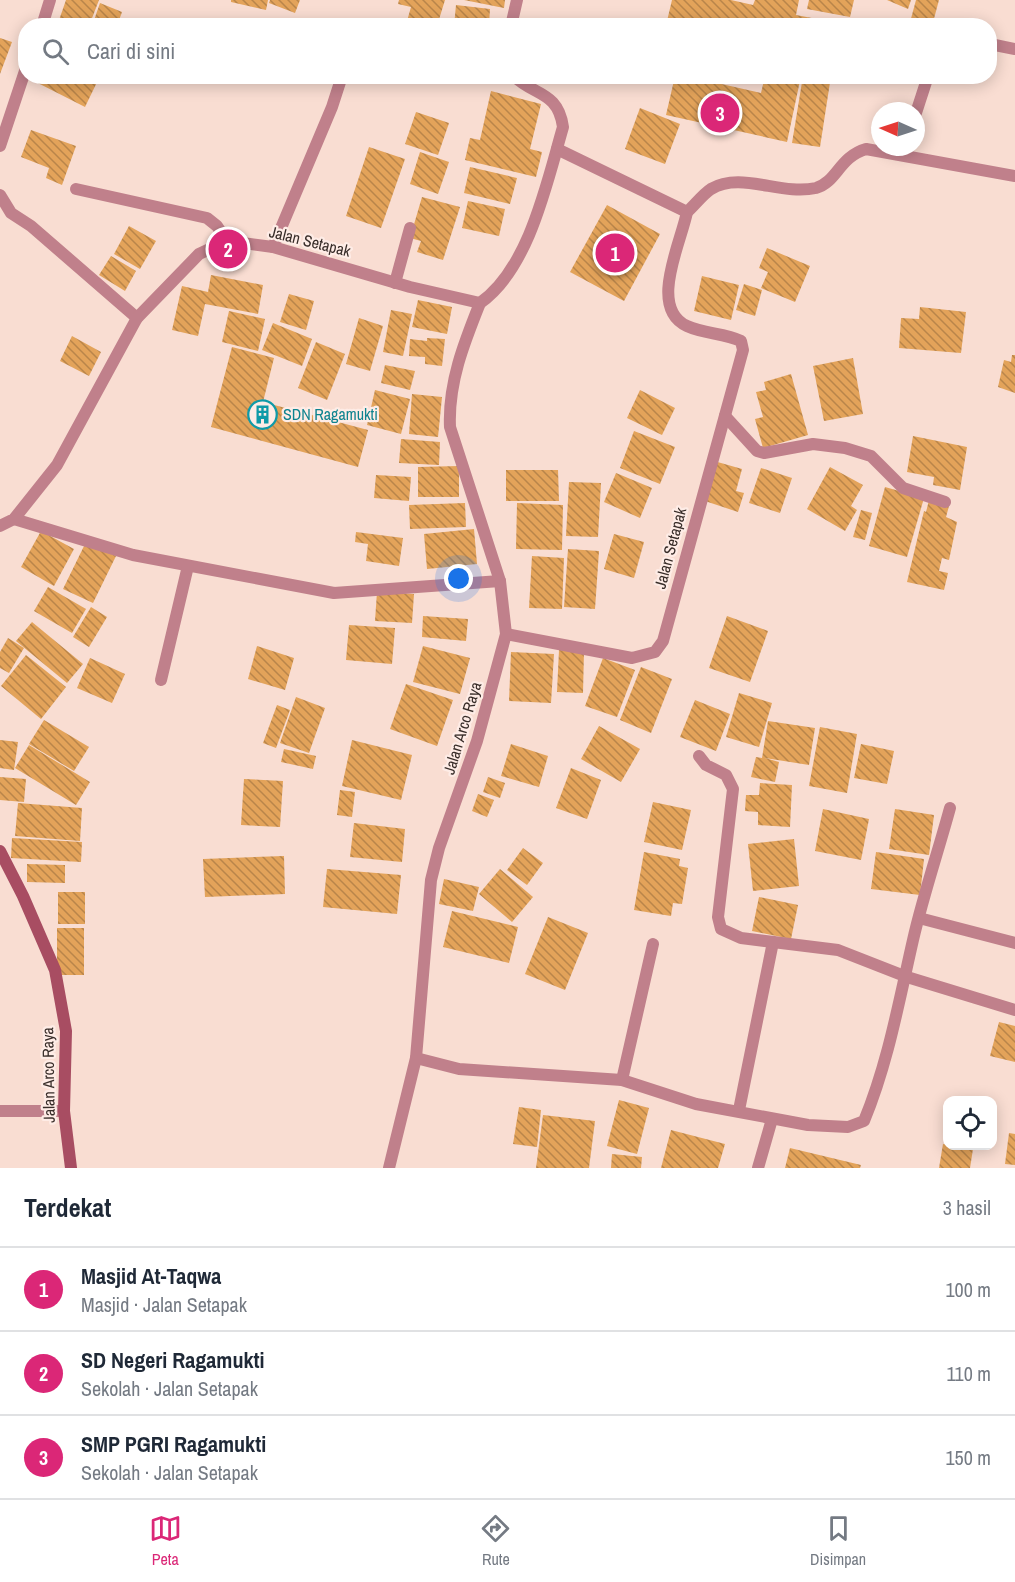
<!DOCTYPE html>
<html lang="id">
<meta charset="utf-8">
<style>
body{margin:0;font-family:"Archivo Narrow",sans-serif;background:#f2f2f3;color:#1f2937}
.controls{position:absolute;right:18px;bottom:18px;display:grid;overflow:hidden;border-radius:12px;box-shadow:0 3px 15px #0003}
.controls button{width:54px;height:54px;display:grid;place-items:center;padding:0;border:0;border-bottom:2px solid #e0e1e3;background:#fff;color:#1f2937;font:30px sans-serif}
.compass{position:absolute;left:871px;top:102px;width:54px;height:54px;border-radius:50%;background:#fff;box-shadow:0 3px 15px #0003;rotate:273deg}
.you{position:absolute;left:459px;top:579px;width:21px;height:21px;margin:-15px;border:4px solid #fff;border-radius:50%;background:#1a73e8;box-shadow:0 0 0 9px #1a73e833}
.badge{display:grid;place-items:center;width:39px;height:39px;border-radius:50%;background:#db2777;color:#fff;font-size:20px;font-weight:700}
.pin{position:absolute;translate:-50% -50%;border:3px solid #fff;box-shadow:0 2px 6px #0006}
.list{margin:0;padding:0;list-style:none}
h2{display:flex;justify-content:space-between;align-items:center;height:78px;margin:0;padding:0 24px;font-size:26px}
h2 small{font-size:20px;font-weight:400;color:#747a83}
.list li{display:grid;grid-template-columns:39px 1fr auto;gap:18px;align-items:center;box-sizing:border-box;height:84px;padding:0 24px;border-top:2px solid #e0e1e3}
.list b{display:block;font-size:22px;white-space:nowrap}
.list p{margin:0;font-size:20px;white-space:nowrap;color:#747a83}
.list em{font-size:20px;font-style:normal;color:#747a83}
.icon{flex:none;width:33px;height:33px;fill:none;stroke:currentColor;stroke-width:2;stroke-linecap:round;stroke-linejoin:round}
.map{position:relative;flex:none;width:1015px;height:1168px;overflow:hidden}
.search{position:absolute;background:#fff;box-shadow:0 3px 15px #0003;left:18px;right:18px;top:18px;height:66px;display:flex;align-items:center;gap:15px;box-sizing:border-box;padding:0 21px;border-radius:24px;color:#747a83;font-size:22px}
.sheet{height:330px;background:#fff}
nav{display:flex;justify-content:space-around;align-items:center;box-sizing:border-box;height:84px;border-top:2px solid #e0e1e3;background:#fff;font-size:16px;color:#747a83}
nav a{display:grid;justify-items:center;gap:3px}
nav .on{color:#db2777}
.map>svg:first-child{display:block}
.building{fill:url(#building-back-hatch)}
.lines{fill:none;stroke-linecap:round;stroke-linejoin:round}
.minor{stroke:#c0808b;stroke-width:12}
.secondary{stroke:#a84d62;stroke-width:12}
.labels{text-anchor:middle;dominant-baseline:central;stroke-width:4.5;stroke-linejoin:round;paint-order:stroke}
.street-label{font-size:16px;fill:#382d29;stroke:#feece6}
.culture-label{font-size:16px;fill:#0d838f;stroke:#feece6;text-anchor:start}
</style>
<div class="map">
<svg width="1015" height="1168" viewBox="0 0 1015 1168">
<defs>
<pattern id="building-back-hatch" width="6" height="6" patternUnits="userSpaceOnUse" patternTransform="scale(1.5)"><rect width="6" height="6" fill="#e3a35a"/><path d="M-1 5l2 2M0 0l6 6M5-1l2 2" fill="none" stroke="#b9854a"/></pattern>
</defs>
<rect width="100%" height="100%" fill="#f9ddd2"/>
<g class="building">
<path d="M66,0H99L89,26H57Z"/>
<path d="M231,0H268L266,10L231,2Z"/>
<path d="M270,0H300L295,13L269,3Z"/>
<path d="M399,0H445L437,26H420L407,21L411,7L398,4Z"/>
<path d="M464,0H505L504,8Z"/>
<path d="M672,0H731L753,5L755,0H799L796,15L817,19L815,26H688L667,21Z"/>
<path d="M809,0H854L850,17L807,9Z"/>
<path d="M887,0H911L908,9Z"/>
<path d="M916,0H939L932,26H909Z"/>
<path d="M100,3L122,12L117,26H92Z"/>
<path d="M456,5L490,9L489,26H454Z"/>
<path d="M0,38L12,42L0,74Z"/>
<path d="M34,76H100L85,107L32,80Z"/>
<path d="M675,76H705L704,80L761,93L765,76H801L787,142L666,115Z"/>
<path d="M803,76H831L820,147L792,143Z"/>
<path d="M491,91L541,104L530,149L542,152L536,177L465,160L470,138L480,140Z"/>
<path d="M640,108L680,124L665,164L625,149Z"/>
<path d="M416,112L449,123L438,155L405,144Z"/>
<path d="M31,130L76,146L62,185L46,178L49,168L21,157Z"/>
<path d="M369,147L405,159L381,228L346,216Z"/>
<path d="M420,152L449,162L438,194L410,184Z"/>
<path d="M470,167L517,178L510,204L464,193Z"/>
<path d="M422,197L460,207L443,260L417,252L421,241L410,238Z"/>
<path d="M468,201L505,209L499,236L462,228Z"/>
<path d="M607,205L660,234L624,301L570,272Z"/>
<path d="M129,226L156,241L140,269L114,254Z"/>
<path d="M767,248L810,266L795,302L761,288L768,272L759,268Z"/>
<path d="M111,256L136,271L125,291L99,275Z"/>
<path d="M211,275L263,285L258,314L205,304L198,336L172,330L182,286L208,292Z"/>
<path d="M702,276L739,285L731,320L694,311Z"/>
<path d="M744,284L762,290L755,316L736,310Z"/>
<path d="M289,294L314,301L306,330L280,322Z"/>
<path d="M418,300L452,307L447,334L412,327Z"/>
<path d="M920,307L966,312L961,353L899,348L901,318L919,319Z"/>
<path d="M391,310L412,314L403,356L383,352Z"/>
<path d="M229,311L265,319L258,351L222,342Z"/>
<path d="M359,318L383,326L370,371L346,364Z"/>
<path d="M273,323L312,339L302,366L262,350Z"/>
<path d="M72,336L101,352L89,376L60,361Z"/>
<path d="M427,338L445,339L442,366L425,364V357L409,356L410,339L427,341Z"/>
<path d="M316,342L345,354L327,400L298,388Z"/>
<path d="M232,347L274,358L263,402L368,430L358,467L211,427Z"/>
<path d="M1012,355H1015V393L998,387L1004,360L1011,362Z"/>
<path d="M853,358L863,414L824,421L813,366Z"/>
<path d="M385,365L415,371L410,390L381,383Z"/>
<path d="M791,374L808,435L763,448L755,419L763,417L756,392L766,390L764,382Z"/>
<path d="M375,390L410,399L401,434L367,425Z"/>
<path d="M640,390L675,408L662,435L627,418Z"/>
<path d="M412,394L442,397L438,437L409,434Z"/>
<path d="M634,431L675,447L660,484L620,468Z"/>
<path d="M913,436L967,447L960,490L933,485L934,477L907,472Z"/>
<path d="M401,439L440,442L439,465L399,463Z"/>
<path d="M714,461L742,469L736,491L744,493L738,512L702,500Z"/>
<path d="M459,466V497H418V467Z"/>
<path d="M830,467L863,485L851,506L857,510L845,531L807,509Z"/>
<path d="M761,468L792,478L780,513L749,503Z"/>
<path d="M506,470H558L559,501H506Z"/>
<path d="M616,473L652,488L640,518L604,502Z"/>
<path d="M376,475L411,477L409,501L374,498Z"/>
<path d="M569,482L601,483L598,537L566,536Z"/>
<path d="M885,487L924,498L907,557L869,546Z"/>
<path d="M929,500L949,506L946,517L957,522L949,560L942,558L939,571L948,573L944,590L907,582L924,511L926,512Z"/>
<path d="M465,503L466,527L410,529L409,505Z"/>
<path d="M517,503L563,505L562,550L516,549Z"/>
<path d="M861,510L872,513L865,540L853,537Z"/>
<path d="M474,529L477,564L427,569L424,534Z"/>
<path d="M41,531L74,549L54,586L21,567Z"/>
<path d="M356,532L403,538L399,566L366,561L368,544L355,542Z"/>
<path d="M614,534L644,542L634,578L604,569Z"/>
<path d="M86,542L116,556L93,603L63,589Z"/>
<path d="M568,549L599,551L595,609L564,607Z"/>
<path d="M532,556L564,558L562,609L529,608Z"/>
<path d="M48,587L86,609L72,633L34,611Z"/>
<path d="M377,592L414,594L412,623L375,621Z"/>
<path d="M91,607L107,617L89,647L73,637Z"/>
<path d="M423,616L468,619L466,641L422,637Z"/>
<path d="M727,616L768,631L750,682L709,668Z"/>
<path d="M32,622L83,664L67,683L16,641Z"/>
<path d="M349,625L395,628L392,664L346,660Z"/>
<path d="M8,638L24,648L9,673L0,668V652Z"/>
<path d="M257,646L294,658L285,690L248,679Z"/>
<path d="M423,646L470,658L460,694L413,682Z"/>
<path d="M559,650L584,651L583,693L557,692Z"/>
<path d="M511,652L554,654L551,703L509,701Z"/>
<path d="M26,655L66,687L41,719L1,686Z"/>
<path d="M90,658L125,674L112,703L77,688Z"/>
<path d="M603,658L635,670L617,717L585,706Z"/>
<path d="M641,667L672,679L651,733L620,720Z"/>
<path d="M406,684L453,700L437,746L390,729Z"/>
<path d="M739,693L772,703L759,747L726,737Z"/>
<path d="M296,697L325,708L309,753L280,743Z"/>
<path d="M695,700L730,714L716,751L680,737Z"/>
<path d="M277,705L290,710L276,748L263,743Z"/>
<path d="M44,720L89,747L74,771L29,744Z"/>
<path d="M768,721L815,728L809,765L765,758L779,762L775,782L751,777L756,757L762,758Z"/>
<path d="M599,726L640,749L621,782L581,759Z"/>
<path d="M820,727L857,734L847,793L809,786Z"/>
<path d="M0,740L18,742L14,770L0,768Z"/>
<path d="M352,740L412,755L401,800L342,786Z"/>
<path d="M511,744L548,756L539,787L501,776Z"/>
<path d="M861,744L894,751L887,784L854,778Z"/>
<path d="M29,745L90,782L76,805L15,768Z"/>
<path d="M284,749L316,756L313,769L281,762Z"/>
<path d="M571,768L601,780L587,819L556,808Z"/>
<path d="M0,777L26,779L24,802L0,800Z"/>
<path d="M488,777L505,783L500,798L483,792Z"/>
<path d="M244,779L283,781L280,827L241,825Z"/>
<path d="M760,783L792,785L790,827L758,825V812L745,811L746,795H759Z"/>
<path d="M340,790L355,792L352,817L337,815Z"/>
<path d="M478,794L494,800L487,817L472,811Z"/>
<path d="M653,802L691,810L682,850L644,842Z"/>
<path d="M18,803L82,808L80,841L15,836Z"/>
<path d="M823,809L869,819L861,860L815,851Z"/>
<path d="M895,809L934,815L929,855L889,849Z"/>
<path d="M354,823L405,829L402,862L350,857Z"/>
<path d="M12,838L82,842L81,862L11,858Z"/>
<path d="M794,839L799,886L753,891L748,844Z"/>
<path d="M523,848L543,863L527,885L507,870Z"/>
<path d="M644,852L680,859L679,866L688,868L682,904L673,903L671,916L634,910Z"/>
<path d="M876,852L924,859L920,895L871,889Z"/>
<path d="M284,856L285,894L205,897L203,859Z"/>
<path d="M27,864L65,865V883L27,882Z"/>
<path d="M327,869L401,875L397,914L323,907Z"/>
<path d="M500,869L533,897L512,922L479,894Z"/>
<path d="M444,879L479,887L473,911L439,904Z"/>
<rect x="58" y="892" width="27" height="32"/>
<path d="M759,897L798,905L791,939L752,931Z"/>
<path d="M452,911L518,927L509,963L443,947Z"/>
<path d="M548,917L588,933L565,990L525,974Z"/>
<rect x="57" y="928" width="27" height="47"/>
<path d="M999,1022L1015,1026V1062L990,1056Z"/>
<path d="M619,1100L649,1108L637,1154L607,1146Z"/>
<path d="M519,1107L541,1110L537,1147L513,1144Z"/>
<path d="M543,1115L595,1121L589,1168H536Z"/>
<path d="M671,1130L725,1144L718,1168H661Z"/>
<path d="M1009,1133L1015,1134V1165L1005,1164Z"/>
<path d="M943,1144L973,1149L970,1168H939Z"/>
<path d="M790,1148L861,1165L860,1168H785Z"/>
<path d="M612,1154L642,1157L641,1168H611Z"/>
</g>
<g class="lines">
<g class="minor">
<path d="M42,26L50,0"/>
<path d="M511,26L517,0"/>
<path d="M990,44L1015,49"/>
<path d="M916,113L928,76"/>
<path d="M0,146L26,68"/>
<path d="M557,149L687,212C695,205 702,195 711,189C741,171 781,196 816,188C837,182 839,157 866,149L1015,176"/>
<path d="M76,189L207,218L217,226L227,241"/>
<path d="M0,195L11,213L31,226L137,318"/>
<path d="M273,247L332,107L342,76"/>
<path d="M395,283L410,228"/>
<path d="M725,416L757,451L764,453L813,444L845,448L871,456L903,488L945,502"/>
<path d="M14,519L133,555L334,593L500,581"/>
<path d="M0,526L14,519L57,465L137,318L199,254L227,241L273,247L410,287L480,303C529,269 547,182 563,127C558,91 534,96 514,76"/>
<path d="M506,634L632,658L655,652L663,641L743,350L741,341C724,333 704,334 687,326C648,308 681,243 687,212"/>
<path d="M161,680L188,566"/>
<path d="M699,756L706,765L726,775L733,789L718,917L721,929L741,938L838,950L907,977L1015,1010"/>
<path d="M919,918L1015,943"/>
<path d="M416,1058L459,1069L622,1080L696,1104L808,1125L848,1127L864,1121C888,1063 899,1001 913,940C923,896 938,852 950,808"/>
<path d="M622,1080L653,944"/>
<path d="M739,1110L773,942"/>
<path d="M0,1111H64"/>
<path d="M389,1168L416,1058L431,880L439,848L477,741L506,634L500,581L450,427C448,383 464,343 480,303"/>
<path d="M758,1168L772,1119"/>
</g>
<path class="secondary" d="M0,851L23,896L55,970L66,1031L64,1111L71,1168"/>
</g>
<defs>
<symbol id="building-ring" viewBox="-11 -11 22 22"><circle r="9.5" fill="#feece6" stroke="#0f9aa8" stroke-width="1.5"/><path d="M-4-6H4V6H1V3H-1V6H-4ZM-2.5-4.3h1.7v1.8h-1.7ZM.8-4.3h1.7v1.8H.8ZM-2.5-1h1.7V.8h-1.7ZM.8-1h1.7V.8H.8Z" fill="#0f9aa8"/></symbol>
</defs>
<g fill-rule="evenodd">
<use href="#building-ring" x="246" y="398" width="33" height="33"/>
</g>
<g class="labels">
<g class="street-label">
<text transform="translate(310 241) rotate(14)">Jalan Setapak</text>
<text transform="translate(670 548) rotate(-75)">Jalan Setapak</text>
<text transform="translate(462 728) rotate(-73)">Jalan Arco Raya</text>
<text transform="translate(48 1075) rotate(-91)">Jalan Arco Raya</text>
</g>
<g class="culture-label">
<text x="283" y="414">SDN Ragamukti</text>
</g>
</g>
</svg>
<div class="controls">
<button><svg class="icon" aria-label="locate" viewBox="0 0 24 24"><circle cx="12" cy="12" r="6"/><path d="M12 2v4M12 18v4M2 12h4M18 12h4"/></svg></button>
</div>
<svg class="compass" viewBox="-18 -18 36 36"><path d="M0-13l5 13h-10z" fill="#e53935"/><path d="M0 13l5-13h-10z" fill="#747a83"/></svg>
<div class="you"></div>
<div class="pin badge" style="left:615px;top:253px">1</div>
<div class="pin badge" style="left:228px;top:249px">2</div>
<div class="pin badge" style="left:720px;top:113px">3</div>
<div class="search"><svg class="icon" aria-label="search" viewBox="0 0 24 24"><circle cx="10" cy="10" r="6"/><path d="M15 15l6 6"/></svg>Cari di sini</div>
</div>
<section class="sheet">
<h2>Terdekat<small>3 hasil</small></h2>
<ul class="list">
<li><span class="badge">1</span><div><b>Masjid At-Taqwa</b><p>Masjid · Jalan Setapak</p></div><em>100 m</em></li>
<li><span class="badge">2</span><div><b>SD Negeri Ragamukti</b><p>Sekolah · Jalan Setapak</p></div><em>110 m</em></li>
<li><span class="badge">3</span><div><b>SMP PGRI Ragamukti</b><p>Sekolah · Jalan Setapak</p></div><em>150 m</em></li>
</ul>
</section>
<nav>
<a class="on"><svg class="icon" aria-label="map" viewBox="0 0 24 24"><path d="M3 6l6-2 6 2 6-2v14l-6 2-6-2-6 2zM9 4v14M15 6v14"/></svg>Peta</a>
<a><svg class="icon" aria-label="directions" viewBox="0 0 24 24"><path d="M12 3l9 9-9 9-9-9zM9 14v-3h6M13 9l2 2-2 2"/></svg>Rute</a>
<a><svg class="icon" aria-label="saved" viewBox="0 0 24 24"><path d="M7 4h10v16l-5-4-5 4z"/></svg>Disimpan</a>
</nav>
